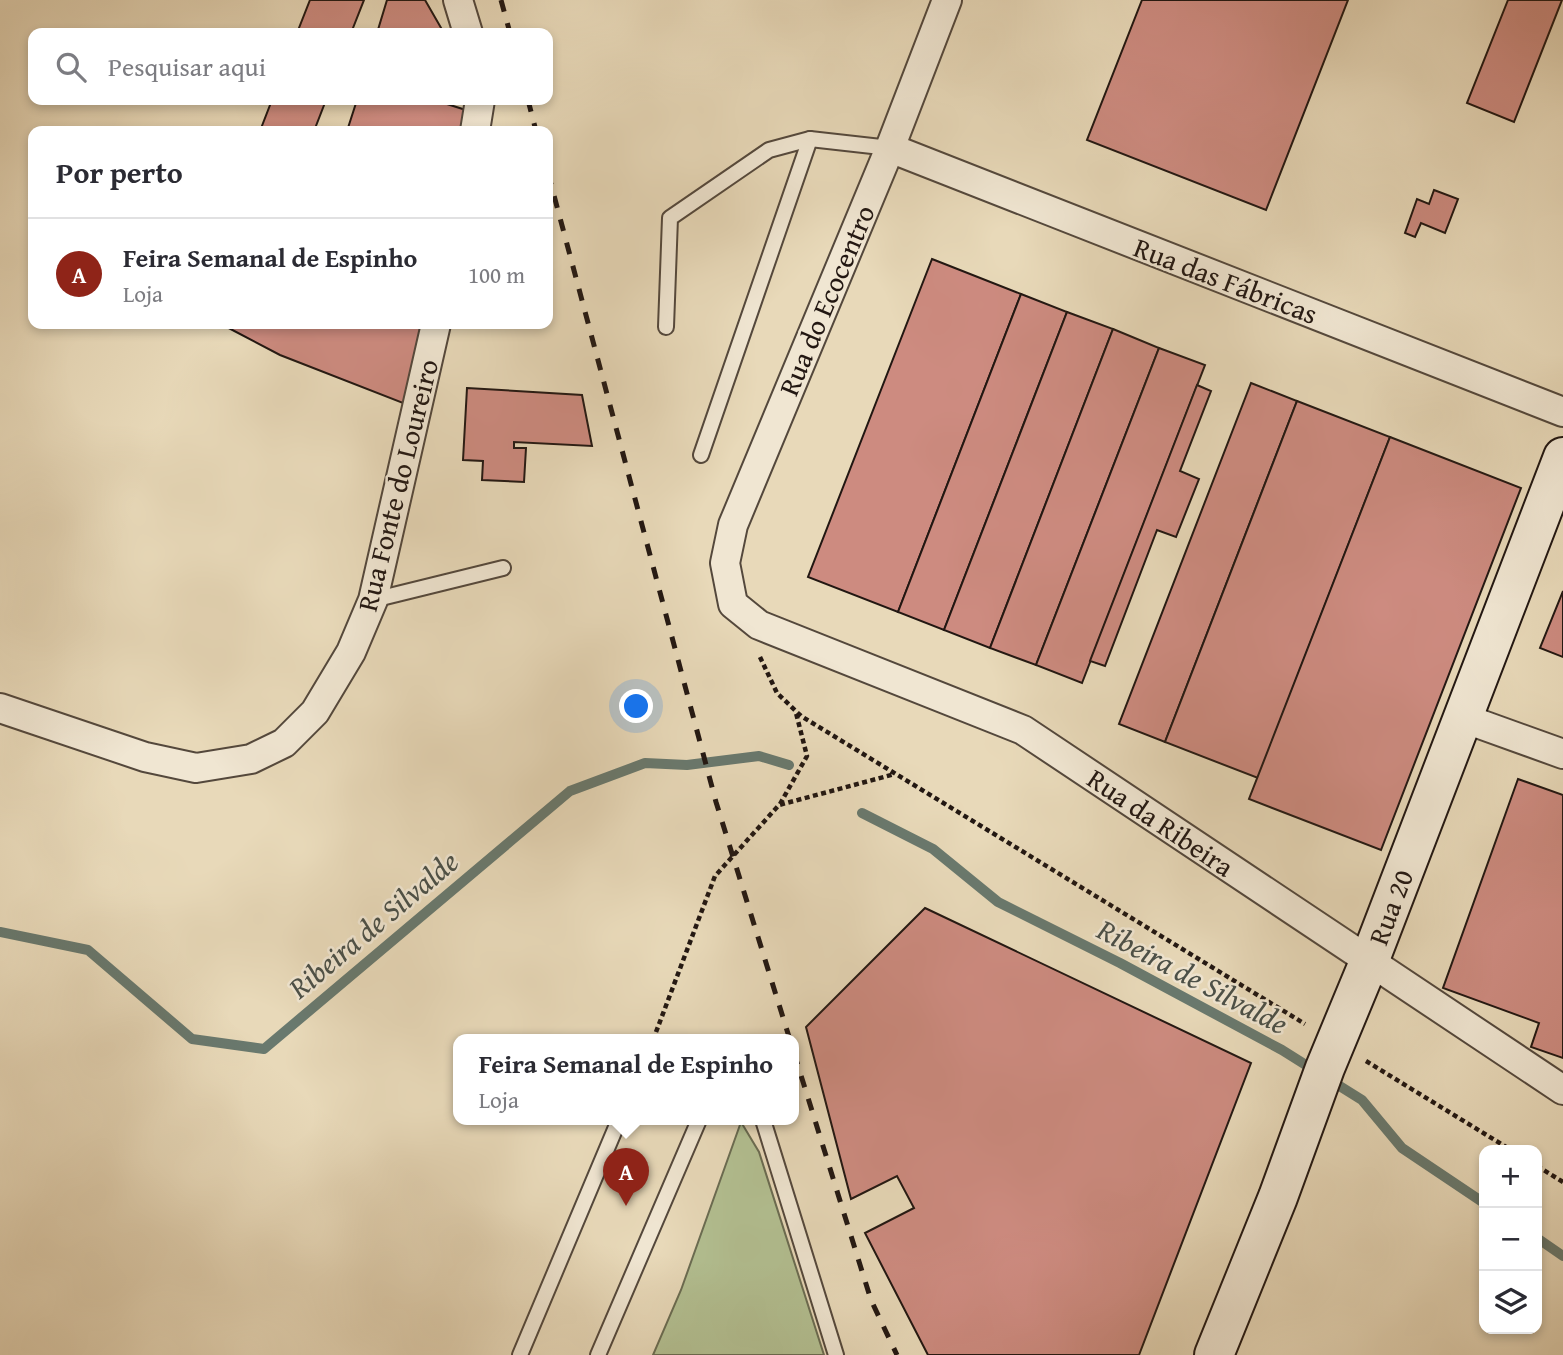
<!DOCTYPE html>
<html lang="pt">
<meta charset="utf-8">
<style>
body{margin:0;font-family:"Gentium Book Plus",serif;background:#f2f2f3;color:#2b2b33}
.controls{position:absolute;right:21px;bottom:21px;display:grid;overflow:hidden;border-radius:14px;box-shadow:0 4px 10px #0003}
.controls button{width:63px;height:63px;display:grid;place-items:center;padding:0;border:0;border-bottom:2px solid #e1e1e2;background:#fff;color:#2b2b33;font:35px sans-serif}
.you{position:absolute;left:637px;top:707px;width:24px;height:24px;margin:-18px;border:5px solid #fff;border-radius:50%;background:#1a73e8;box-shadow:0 0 0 10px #1a73e833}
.badge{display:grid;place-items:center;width:46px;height:46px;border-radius:50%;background:#8f2418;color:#fff;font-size:23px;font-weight:700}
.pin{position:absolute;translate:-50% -58px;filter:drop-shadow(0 2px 4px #0008)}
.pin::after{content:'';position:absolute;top:37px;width:24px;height:21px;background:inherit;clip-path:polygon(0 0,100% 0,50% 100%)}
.popup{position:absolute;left:453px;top:1034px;width:346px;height:91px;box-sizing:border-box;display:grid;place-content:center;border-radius:14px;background:#fff;filter:drop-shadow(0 2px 5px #0005);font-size:23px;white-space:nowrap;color:#7c7c81}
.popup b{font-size:26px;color:#2b2b33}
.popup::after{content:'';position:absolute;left:50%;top:100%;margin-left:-14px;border:14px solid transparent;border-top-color:#fff}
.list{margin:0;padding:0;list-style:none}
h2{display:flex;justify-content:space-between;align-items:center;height:91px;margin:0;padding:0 28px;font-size:30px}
h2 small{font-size:23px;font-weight:400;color:#7c7c81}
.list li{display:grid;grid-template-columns:46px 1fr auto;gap:21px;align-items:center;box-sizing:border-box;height:112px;padding:0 28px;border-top:2px solid #e1e1e2}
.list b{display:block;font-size:26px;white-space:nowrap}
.list p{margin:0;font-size:23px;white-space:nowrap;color:#7c7c81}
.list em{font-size:23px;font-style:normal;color:#7c7c81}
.icon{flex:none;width:38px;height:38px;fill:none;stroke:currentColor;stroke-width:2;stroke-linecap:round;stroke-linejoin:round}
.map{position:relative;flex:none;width:1563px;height:1355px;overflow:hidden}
.search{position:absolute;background:#fff;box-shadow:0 4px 10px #0003;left:28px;top:28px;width:525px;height:77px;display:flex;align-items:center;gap:18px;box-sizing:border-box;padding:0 24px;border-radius:14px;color:#7c7c81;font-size:26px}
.panel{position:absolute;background:#fff;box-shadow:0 4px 10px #0003;left:28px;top:126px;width:525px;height:203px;border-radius:14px}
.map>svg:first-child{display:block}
.green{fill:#b3c092;stroke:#6a6c52;stroke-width:2}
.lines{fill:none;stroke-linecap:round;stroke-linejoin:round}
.stream{stroke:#69796e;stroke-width:10}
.building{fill:#cd8b80;stroke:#221712;stroke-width:2}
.service-casing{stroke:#54483c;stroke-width:18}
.minor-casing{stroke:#54483c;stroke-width:32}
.secondary-casing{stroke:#221712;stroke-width:42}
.path{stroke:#221712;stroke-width:4.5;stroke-dasharray:5 3.5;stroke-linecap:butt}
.service{stroke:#f0e6d2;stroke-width:14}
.minor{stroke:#f0e6d2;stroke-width:28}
.secondary{stroke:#f0e6d2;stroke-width:38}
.rail{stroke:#221712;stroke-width:5;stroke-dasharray:12 12;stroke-linecap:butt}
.labels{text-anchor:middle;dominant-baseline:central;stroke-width:5;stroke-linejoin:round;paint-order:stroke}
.street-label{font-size:28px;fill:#221712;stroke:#f0e6d2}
.water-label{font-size:30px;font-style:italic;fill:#4b5048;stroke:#f0e6d2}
</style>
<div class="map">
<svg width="1563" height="1355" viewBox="0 0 1563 1355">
<rect width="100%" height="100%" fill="#e8d9b9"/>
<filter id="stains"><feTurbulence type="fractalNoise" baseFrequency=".00286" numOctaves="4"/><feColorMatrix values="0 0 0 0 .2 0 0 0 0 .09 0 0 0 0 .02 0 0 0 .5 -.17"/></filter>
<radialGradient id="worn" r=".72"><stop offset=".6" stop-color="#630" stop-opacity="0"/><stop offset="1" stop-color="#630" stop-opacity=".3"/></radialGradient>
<path class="green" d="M741,1122L759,1152L824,1355H653L681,1290Z"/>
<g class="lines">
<g class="stream">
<path d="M862,813L933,849L998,902L1120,963L1282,1050L1317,1072"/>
<path d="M0,932L88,950L192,1039L264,1049L570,791L645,763L687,765L759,756L789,765"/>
<path d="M1330,1080L1362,1100L1402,1148L1484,1203"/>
<path d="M1537,1238L1563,1256"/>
</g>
</g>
<g class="building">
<path d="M310,0H364L351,33H297Z"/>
<path d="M387,0H425L444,33H377Z"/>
<path d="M1142,0H1348L1266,210L1087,140Z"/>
<path d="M1508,0H1562L1514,122L1467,103Z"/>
<path d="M272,100H326L314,131H260Z"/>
<path d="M357,100H448L447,104L469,111L465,131H347Z"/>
<path d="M1434,190L1458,199L1445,233L1421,223L1415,237L1405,233L1417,199L1429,204Z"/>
<path d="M932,259L1021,294L898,612L808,577Z"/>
<path d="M1021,294L1067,312L944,630L898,612Z"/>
<path d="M1067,312L1113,329L990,648L944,630Z"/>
<path d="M221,324H425L408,405L280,355Z"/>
<path d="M1113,329L1159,348L1036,665L990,648Z"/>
<path d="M1159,348L1205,365L1082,683L1036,665Z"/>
<path d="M1251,383L1297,401L1165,742L1119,724Z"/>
<path d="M1197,385L1211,391L1180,471L1199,479L1176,537L1157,530L1105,666L1090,661Z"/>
<path d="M467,388L582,395L592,446L514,442V448H526L524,482L482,480L483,461L463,460Z"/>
<path d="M1297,401L1390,437L1258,778L1165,742Z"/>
<path d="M1390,437L1521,488L1381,850L1249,799Z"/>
<path d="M1563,591V657L1540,648Z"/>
<path d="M1518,779L1563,795V1058L1531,1047L1539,1023L1443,988Z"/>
<path d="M925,908L1251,1063L1139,1355H928L865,1233L914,1208L897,1176L851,1199L806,1027Z"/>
</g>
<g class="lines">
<defs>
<g id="service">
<path d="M666,327L670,218L769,150L810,139L890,148"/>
<path d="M701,455L810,139"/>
<path d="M373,600L503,568"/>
<path d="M763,1120L836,1355"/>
<path d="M520,1355L619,1120"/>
<path d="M598,1355L699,1120"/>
</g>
<g id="minor">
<path d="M458,0L468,33"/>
<path d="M947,0L890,148L733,525L725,563L733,604L759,625L1023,730L1563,1090"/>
<path d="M475,131L480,100"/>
<path d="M890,148L1563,412"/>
<path d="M0,708L145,757L196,768L251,759L284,743L315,712L351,652L373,600L436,324"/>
<path d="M1463,718L1563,754"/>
</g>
<path id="secondary" d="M1214,1355L1278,1197L1325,1068L1369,962L1563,457"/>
</defs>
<use href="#service" class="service-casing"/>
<use href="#minor" class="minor-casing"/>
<use href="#secondary" class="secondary-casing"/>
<g class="path">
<path d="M760,657L777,693L801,716L1305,1024"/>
<path d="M780,804L807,756L796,713"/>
<path d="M653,1040L715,876L779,805L895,774"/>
<path d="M1366,1061L1511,1150"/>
<path d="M1537,1166L1563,1182"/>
</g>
<use href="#service" class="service"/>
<use href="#minor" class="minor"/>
<use href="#secondary" class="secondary"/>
<g class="rail">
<path d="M501,0L510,33"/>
<path d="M528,100L536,131"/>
<path d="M548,173L716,802L790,1040"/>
<path d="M794,1053L871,1300L897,1355"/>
</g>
</g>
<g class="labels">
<g class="street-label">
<text transform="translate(1226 280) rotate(21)">Rua das Fábricas</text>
<text transform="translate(826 300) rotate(-67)">Rua do Ecocentro</text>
<text transform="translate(397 485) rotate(-76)">Rua Fonte do Loureiro</text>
<text transform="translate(1161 822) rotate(34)">Rua da Ribeira</text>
<text transform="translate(1390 907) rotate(-69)">Rua 20</text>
</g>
<g class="water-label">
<text transform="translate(373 924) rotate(-40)">Ribeira de Silvalde</text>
<text transform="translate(1193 976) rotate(28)">Ribeira de Silvalde</text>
</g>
</g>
<rect width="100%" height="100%" filter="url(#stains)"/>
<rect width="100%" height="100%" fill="url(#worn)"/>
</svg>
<div class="controls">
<button>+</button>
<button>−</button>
<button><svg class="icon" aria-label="layers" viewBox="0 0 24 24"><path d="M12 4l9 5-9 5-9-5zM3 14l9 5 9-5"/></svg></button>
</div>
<div class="you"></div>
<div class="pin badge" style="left:626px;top:1206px">A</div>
<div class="popup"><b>Feira Semanal de Espinho</b>Loja</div>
<div class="search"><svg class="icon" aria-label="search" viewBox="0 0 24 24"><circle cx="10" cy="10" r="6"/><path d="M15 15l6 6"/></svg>Pesquisar aqui</div>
<section class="panel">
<h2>Por perto<small></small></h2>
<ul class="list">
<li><span class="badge">A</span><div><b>Feira Semanal de Espinho</b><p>Loja</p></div><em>100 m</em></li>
</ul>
</section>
</div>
